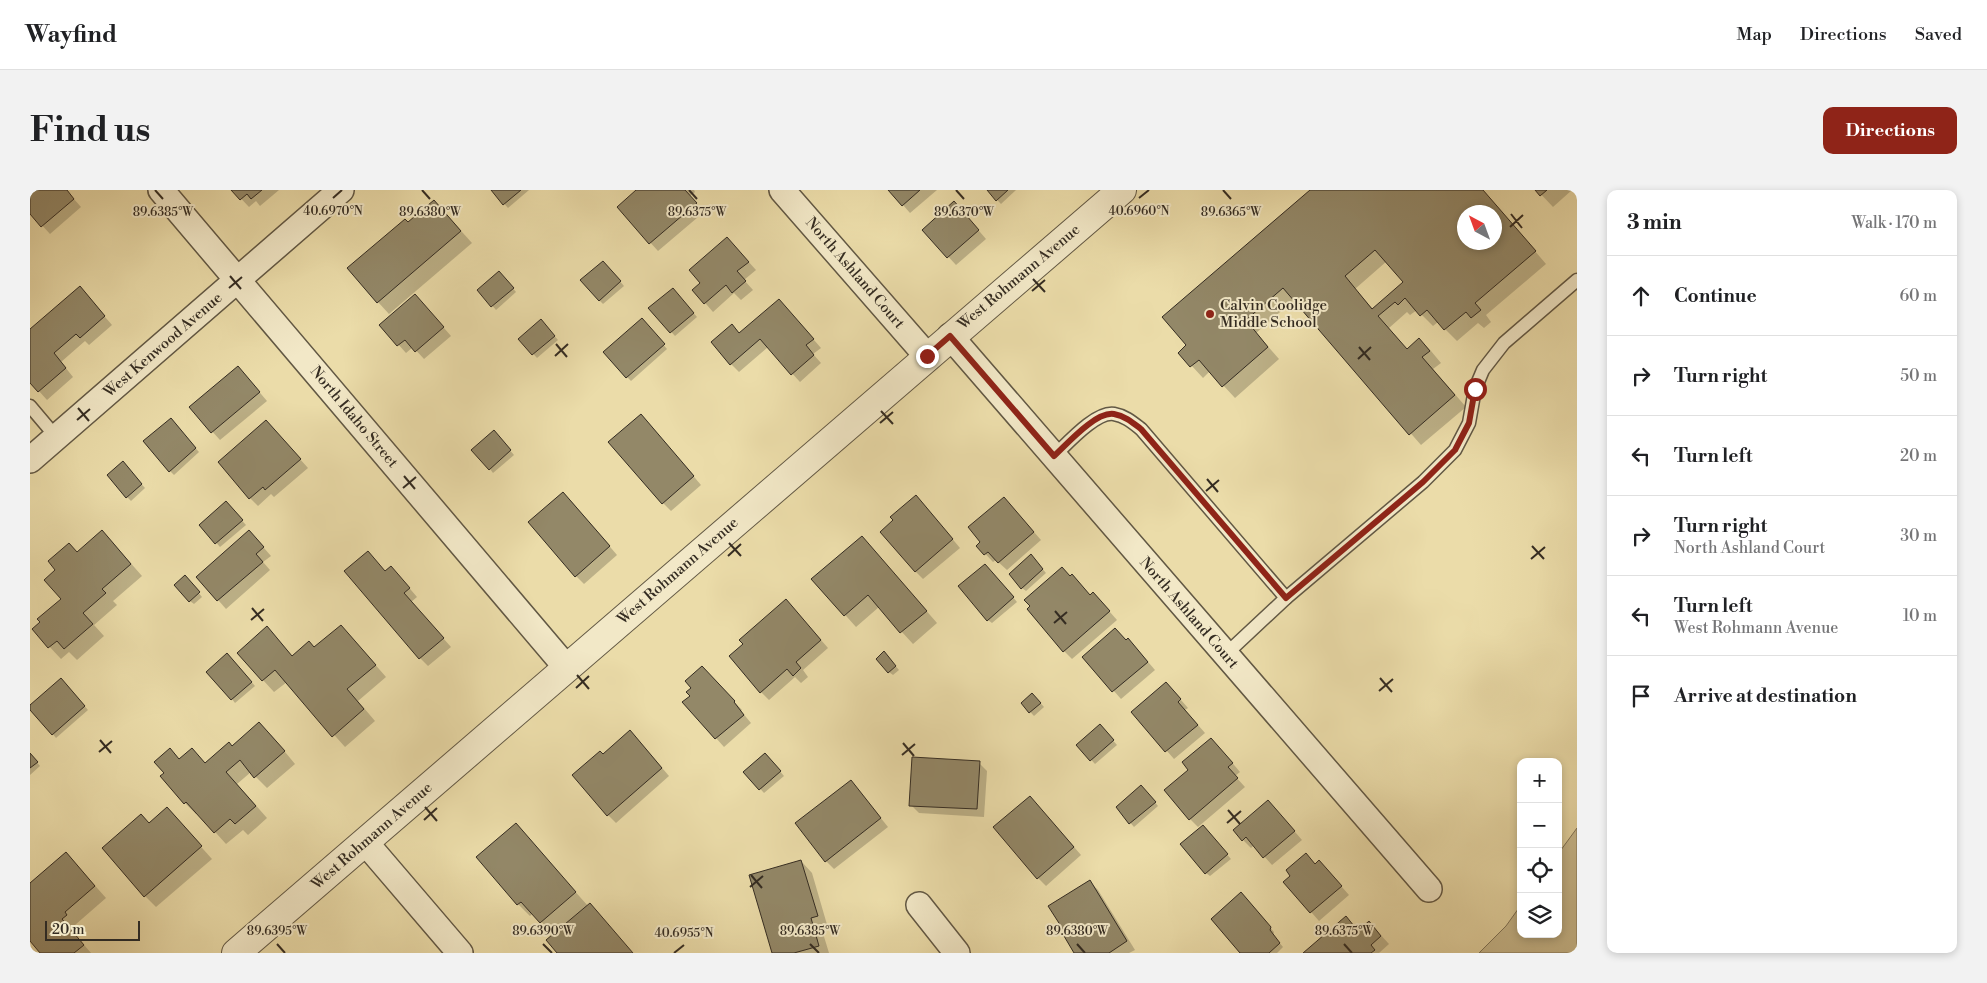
<!DOCTYPE html>
<meta charset="utf-8">
<style>
body{margin:0;font-family:"Libre Bodoni",serif;background:#f2f2f2;color:#202124}
.controls{position:absolute;right:15px;bottom:15px;display:grid;overflow:hidden;border-radius:10px;box-shadow:0 2px 8px #0003}
.controls button{width:45px;height:45px;display:grid;place-items:center;padding:0;border:0;border-bottom:1px solid #e0e0e0;background:#fff;color:#202124;font:25px sans-serif}
.compass{position:absolute;left:1427px;top:15px;width:45px;height:45px;border-radius:50%;background:#fff;box-shadow:0 2px 8px #0003;rotate:319deg}
.scale{position:absolute;left:15px;bottom:12px;width:95px;box-sizing:border-box;padding-left:5px;border:2px solid #342c22;border-top:0;font-size:14px;line-height:18px;white-space:nowrap;color:#342c22;-webkit-text-stroke:4px #f2e8c7;paint-order:stroke}
.stop{position:absolute;width:15px;height:15px;margin:-11px;border:4px solid #8f2418;border-radius:50%;background:#fff}
.stop.end{background:#8f2418;border-color:#fff;box-shadow:0 1px 5px #0008}
.list{margin:0;padding:0;list-style:none}
h2{display:flex;justify-content:space-between;align-items:center;height:65px;margin:0;padding:0 20px;font-size:21px}
h2 small{font-size:16px;font-weight:400;color:#757577}
.list li{display:grid;grid-template-columns:32px 1fr auto;gap:15px;align-items:center;box-sizing:border-box;height:80px;padding:0 20px;border-top:1px solid #e0e0e0}
.list b{display:block;font-size:19px;white-space:nowrap}
.list p{margin:0;font-size:16px;white-space:nowrap;color:#757577}
.list em{font-size:16px;font-style:normal;color:#757577}
.icon{flex:none;width:28px;height:28px;fill:none;stroke:currentColor;stroke-width:2;stroke-linecap:round;stroke-linejoin:round}
.map{position:relative;flex:none;width:1547px;height:763px;overflow:hidden;border-radius:10px}
header{display:flex;align-items:center;gap:30px;box-sizing:border-box;height:70px;padding:0 25px;background:#fff;border-bottom:1px solid #e0e0e0}
header strong{font-size:24px}
nav{display:flex;gap:28px;margin-inline-start:auto;font-size:18px}
.intro{display:flex;align-items:center;justify-content:space-between;box-sizing:border-box;height:120px;padding:0 30px}
h1{margin:0;font-size:35px}
.button{padding:12px 22px;border-radius:10px;background:#8f2418;color:#fff;font-size:18px;font-weight:700}
main{display:flex;gap:30px;padding:0 30px}
aside{flex:1;background:#fff;border-radius:10px;box-shadow:0 2px 8px #0003}
.map>svg:first-child{display:block}
.green{fill:#ccbe92;stroke:#80755a}
.shadow{fill:#0003;fill-rule:evenodd}
.building{fill:#938868;stroke:#342c22;fill-rule:evenodd}
.lines{fill:none;stroke-linecap:round;stroke-linejoin:round}
.service-casing{stroke:#625844;stroke-width:15}
.minor-casing{stroke:#625844;stroke-width:28}
.tertiary-casing{stroke:#625844;stroke-width:30}
.service{stroke:#f2e8c7;stroke-width:12}
.minor{stroke:#f2e8c7;stroke-width:25}
.tertiary{stroke:#f2e8c7;stroke-width:28}
.route{stroke:#8f2418;stroke-width:6}
.ticks{fill:none;stroke:#342c22;stroke-width:2}
.poi-dot{fill:#8f2418;stroke:#f2e8c7;stroke-width:2}
.labels{text-anchor:middle;dominant-baseline:central;stroke-width:4;stroke-linejoin:round;paint-order:stroke}
.street-label{font-size:15px;fill:#342c22;stroke:#f2e8c7}
.poi-label{font-size:15px;fill:#342c22;stroke:#f2e8c7;text-anchor:start}
.ticks-label{font-size:12px;text-anchor:middle;fill:#342c22;stroke:#f2e8c7;stroke-width:4;stroke-linejoin:round;paint-order:stroke}
</style>
<header>
<strong>Wayfind</strong>
<nav><a>Map</a><a>Directions</a><a>Saved</a></nav>
</header>
<div class="intro"><h1>Find us</h1><a class="button">Directions</a></div>
<main>
<div class="map">
<svg width="1547" height="763" viewBox="0 0 1547 763">
<rect width="100%" height="100%" fill="#ebdca9"/>
<filter id="stains"><feTurbulence type="fractalNoise" baseFrequency=".004" numOctaves="4"/><feColorMatrix values="0 0 0 0 .2 0 0 0 0 .09 0 0 0 0 .02 0 0 0 .5 -.17"/></filter>
<radialGradient id="worn" r=".72"><stop offset=".6" stop-color="#630" stop-opacity="0"/><stop offset="1" stop-color="#630" stop-opacity=".3"/></radialGradient>
<path class="green" d="M1547,638V763H1449L1476,736L1491,715V744H1528V664Z"/>
<g class="shadow">
<path d="M0,0H36L51,17L20,44L0,22Z"/>
<path d="M203,0H249L230,16L226,11L219,17Z"/>
<path d="M462,0H499L478,18Z"/>
<path d="M608,0H664L665,2L660,6L674,22L628,61L588,17Z"/>
<path d="M860,0H907L880,23Z"/>
<path d="M958,0H986L971,14Z"/>
<path d="M1282,0H1453L1516,74L1456,125L1461,132L1454,138L1448,133L1427,151L1408,132L1403,136L1387,120L1380,125L1377,122L1359,138L1377,160L1389,149L1401,161L1411,173L1403,179L1436,217L1391,255L1264,110L1226,143L1249,169L1205,208L1180,181L1173,188L1150,163L1158,155ZM1434,22H1464V52H1434ZM1357,71L1375,92L1343,119L1325,99Z"/>
<path d="M1507,0H1542L1523,17Z"/>
<path d="M404,11L442,53L359,124L348,112L378,34Z"/>
<path d="M932,21L956,49L926,75L894,40Z"/>
<path d="M697,48L726,80L714,90L723,100L711,110L704,103L683,122L664,100L672,93Z"/>
<path d="M577,76L594,96L573,114L569,110Z"/>
<path d="M473,86L486,102L466,120L449,100Z"/>
<path d="M646,103L667,127L645,146L620,118Z"/>
<path d="M57,106L82,135L59,155L55,151L31,172L43,187L17,210L0,191V140Z"/>
<path d="M393,114L421,146L394,169L383,157L376,163L351,135Z"/>
<path d="M756,118L791,158L783,164L791,173L770,192L738,157L709,182L701,174L702,135L710,144Z"/>
<path d="M514,134L528,150L507,168L490,149Z"/>
<path d="M616,134L637,159L601,191L597,187Z"/>
<path d="M215,185L237,211L190,250L161,218Z"/>
<path d="M144,234L169,262L144,285L140,281Z"/>
<path d="M619,234L671,295L641,321L633,313Z"/>
<path d="M244,240L278,278L244,307L241,304L228,316L220,308Z"/>
<path d="M468,246L484,265L463,283L460,279Z"/>
<path d="M96,277L115,298L101,311L97,307Z"/>
<path d="M541,311L587,365L554,394L546,386Z"/>
<path d="M894,315L930,358L893,389L886,382Z"/>
<path d="M200,317L216,335L190,357L171,335Z"/>
<path d="M982,317L1011,350L977,380L966,370L963,372L948,356Z"/>
<path d="M832,347L907,433L883,454L849,417L826,437L783,389Z"/>
<path d="M227,350L241,366L233,372L240,380L196,419L168,387Z"/>
<path d="M83,353L112,386L83,411L87,415L64,435L74,446L47,470L39,462L31,469L3,439L32,409L47,363Z"/>
<path d="M1005,370L1016,383L996,401L992,398Z"/>
<path d="M959,379L987,412L962,433L958,430Z"/>
<path d="M356,382L369,386L387,407L381,412L421,457L398,476L390,468Z"/>
<path d="M159,391L172,407L164,414L160,411Z"/>
<path d="M1063,403L1087,430L1042,469L1034,461L1060,406Z"/>
<path d="M764,419L798,458L773,480L778,487L771,493L765,487L739,510L731,502Z"/>
<path d="M322,448L356,487L328,511L345,531L315,557L257,492L244,502L208,463L248,450L263,467Z"/>
<path d="M1096,452L1106,458L1125,480L1091,509L1054,467Z"/>
<path d="M858,467L869,480L863,485L859,482Z"/>
<path d="M201,469L225,496L205,513L202,509Z"/>
<path d="M680,486L712,520L711,521L721,533L694,557L654,512Z"/>
<path d="M35,493L58,520L26,548L0,516Z"/>
<path d="M1144,502L1158,518L1155,520L1175,543L1144,569L1103,522Z"/>
<path d="M1006,508L1014,517L1004,526L992,513Z"/>
<path d="M1074,540L1087,555L1065,574L1048,555Z"/>
<path d="M241,545L265,574L237,598L221,582L207,594L237,628L218,645L213,640L196,654L168,623L166,624L155,613L150,570L162,560L176,574L202,557Z"/>
<path d="M608,550L639,586L586,633L578,625L573,566Z"/>
<path d="M1189,557L1210,582L1205,586L1215,597L1168,637L1160,629Z"/>
<path d="M0,564L10,576L0,585Z"/>
<path d="M739,568L754,586L734,603L715,582Z"/>
<path d="M949,573L957,581L954,627L889,623L881,615Z"/>
<path d="M821,591L858,637L804,679L796,671Z"/>
<path d="M1115,600L1128,616L1104,637L1087,617Z"/>
<path d="M1008,616L1051,665L1016,696L1008,688Z"/>
<path d="M137,619L182,669L126,717L115,706L119,634Z"/>
<path d="M1246,620L1272,650L1242,675L1224,655L1221,658L1213,650Z"/>
<path d="M486,635L558,716L603,763H528L524,745L503,723L500,726L488,714L448,668Z"/>
<path d="M1176,640L1201,669L1180,686L1176,683Z"/>
<path d="M36,663L76,708L45,735L48,737L43,742L61,763H12L0,749V694Z"/>
<path d="M1276,665L1286,675L1297,680L1319,705L1289,731L1255,692L1262,686Z"/>
<path d="M771,671L782,683L798,738L792,740L799,763H743Z"/>
<path d="M1060,692L1068,700L1105,760L1099,763H1046Z"/>
<path d="M1215,708L1244,742L1243,745L1253,757L1247,763H1213Z"/>
<path d="M1347,741L1359,754L1349,763H1275L1329,742Z"/>
</g>
<g class="building">
<path d="M0,0H37L44,9L11,37L0,24Z"/>
<path d="M201,0H232L221,9L217,4L210,10Z"/>
<path d="M461,0H491L473,15Z"/>
<path d="M606,0H655L667,13L619,54L587,17Z"/>
<path d="M858,0H890L872,16Z"/>
<path d="M957,0H978L966,11Z"/>
<path d="M1280,0H1453L1506,61L1445,113L1451,120L1441,128L1436,122L1414,140L1397,120L1390,126L1375,108L1368,115L1365,112L1348,126L1377,159L1389,148L1400,161L1392,167L1425,205L1379,245L1253,98L1216,130L1238,157L1192,197L1169,170L1160,177L1148,163L1156,155L1132,127ZM1434,22H1464V52H1434ZM1345,60L1373,92L1342,119L1315,86Z"/>
<path d="M1505,0H1517L1510,6Z"/>
<path d="M404,10L431,41L347,113L317,78L375,29L378,32Z"/>
<path d="M924,11L949,40L917,68L892,40Z"/>
<path d="M697,47L719,72L707,81L716,91L702,103L696,95L674,114L662,100L670,93L659,80Z"/>
<path d="M573,71L591,91L569,111L550,90Z"/>
<path d="M469,81L484,98L461,117L447,100Z"/>
<path d="M50,96L75,126L50,148L46,144L24,163L36,178L8,202L0,193V139Z"/>
<path d="M643,98L664,123L640,143L618,118Z"/>
<path d="M385,104L414,137L385,162L375,150L367,156L349,135Z"/>
<path d="M749,109L784,149L776,155L784,165L761,185L730,149L700,175L681,152L702,134L709,143Z"/>
<path d="M612,128L635,154L596,188L573,162Z"/>
<path d="M511,129L525,146L502,165L488,149Z"/>
<path d="M208,176L230,202L181,243L159,217Z"/>
<path d="M611,224L664,286L632,314L578,252Z"/>
<path d="M141,228L166,258L139,282L113,251Z"/>
<path d="M236,230L271,269L235,300L233,297L219,309L188,272Z"/>
<path d="M464,240L481,260L459,280L441,260Z"/>
<path d="M93,271L112,294L96,308L77,285Z"/>
<path d="M533,302L580,356L545,387L498,332Z"/>
<path d="M886,305L923,349L885,382L850,342L863,330L860,327Z"/>
<path d="M974,307L1004,342L968,373L958,362L954,365L946,356L950,352L938,337Z"/>
<path d="M196,311L213,330L185,354L169,335Z"/>
<path d="M72,340L101,374L72,399L76,403L53,423L63,434L34,459L27,451L18,458L2,439L10,432L7,429L31,409L14,390L25,380L18,371L39,353L47,362Z"/>
<path d="M219,340L234,357L226,364L233,372L187,411L166,387Z"/>
<path d="M832,346L897,421L870,443L838,405L814,426L781,389Z"/>
<path d="M338,361L355,381L361,376L380,398L374,403L414,448L389,469L314,381Z"/>
<path d="M1001,364L1013,379L991,399L979,384Z"/>
<path d="M955,374L984,407L957,431L928,396Z"/>
<path d="M1032,377L1040,386L1042,384L1060,405L1063,402L1080,421L1033,462L997,419L1000,416L994,410Z"/>
<path d="M155,385L170,402L159,412L144,395Z"/>
<path d="M756,409L791,450L766,472L771,478L763,486L757,479L730,503L699,466L713,454L709,450Z"/>
<path d="M311,435L346,475L317,499L334,519L302,547L245,480L232,491L207,463L237,436L262,466L279,451L284,457Z"/>
<path d="M1085,438L1096,450L1098,448L1118,472L1082,502L1052,467Z"/>
<path d="M854,461L866,476L858,483L846,469Z"/>
<path d="M197,463L222,492L201,510L176,482Z"/>
<path d="M672,476L705,511L704,512L714,525L685,549L652,512L660,506L656,502L661,498L655,491Z"/>
<path d="M31,488L55,516L22,545L0,520V515Z"/>
<path d="M1136,492L1151,509L1148,512L1168,535L1135,562L1101,522Z"/>
<path d="M1002,503L1011,513L999,523L991,513Z"/>
<path d="M229,532L255,561L224,588L210,570L196,582L226,616L205,634L200,629L184,643L156,612L154,614L130,586L134,583L124,572L140,558L149,569L162,558L175,573L199,552L202,556Z"/>
<path d="M1070,534L1084,550L1060,571L1046,555Z"/>
<path d="M600,540L632,578L577,626L542,585L570,561L573,564Z"/>
<path d="M1181,548L1203,573L1198,577L1208,588L1159,630L1134,600L1158,580L1152,572Z"/>
<path d="M0,563L8,572L0,578Z"/>
<path d="M735,563L751,581L729,600L713,582Z"/>
<path d="M882,567L950,571L947,619L879,616Z"/>
<path d="M821,590L851,628L795,672L765,633Z"/>
<path d="M1111,595L1126,612L1099,634L1086,617Z"/>
<path d="M1000,606L1044,657L1007,689L963,637Z"/>
<path d="M1238,610L1265,641L1233,668L1216,647L1212,651L1203,640Z"/>
<path d="M137,617L172,656L114,707L72,658L111,624L119,633Z"/>
<path d="M486,633L546,702L510,733L491,712L487,715L446,667Z"/>
<path d="M1173,635L1198,664L1175,684L1150,654Z"/>
<path d="M36,662L65,696L35,722L37,725L32,729L54,755L44,763H10L0,751V693Z"/>
<path d="M1276,663L1285,674L1289,670L1312,696L1280,723L1253,692L1260,686L1256,680Z"/>
<path d="M771,670L788,726L781,728L789,756L764,763H742L719,685Z"/>
<path d="M1060,690L1097,751L1079,763H1044L1034,746L1036,744L1018,716Z"/>
<path d="M1211,702L1241,737L1240,740L1250,753L1239,763H1210L1181,729Z"/>
<path d="M560,713L603,763H527L516,750Z"/>
<path d="M1316,726L1328,741L1339,731L1351,746L1341,755L1345,760L1341,763H1273Z"/>
</g>
<g class="lines">
<defs>
<g id="service">
<path d="M0,216L27,248"/>
<path d="M1024,266C1037,254 1066,221 1084,224C1095,226 1102,232 1111,239L1256,408"/>
<path d="M1195,465L1256,408L1393,292L1425,260L1439,233L1445,199L1453,180L1474,153L1547,90"/>
</g>
<g id="minor">
<path d="M131,0L536,477"/>
<path d="M752,0L897,166"/>
<path d="M920,146L1399,699"/>
<path d="M0,270L311,0"/>
<path d="M335,652L430,763"/>
<path d="M889,715L927,763"/>
</g>
<path id="tertiary" d="M206,763L1092,0"/>
</defs>
<use href="#service" class="service-casing"/>
<use href="#minor" class="minor-casing"/>
<use href="#tertiary" class="tertiary-casing"/>
<use href="#service" class="service"/>
<use href="#minor" class="minor"/>
<use href="#tertiary" class="tertiary"/>
</g>
<g class="lines">
<path class="route" d="M897,166L920,146L1024,266C1037,254 1066,221 1084,224C1095,226 1102,232 1111,239L1256,408L1393,292L1425,260L1439,233L1445,199"/>
</g>
<path class="ticks" d="M125,0L133,9M392,0L400,9M659,0L667,9M926,0L934,9M1193,0L1201,9M303,8L312,0M1109,8L1119,0M1481,24L1492,38M1480,37L1493,25M200,86L211,99M1003,89L1015,102M199,98L212,87M1002,101L1015,90M526,154L537,167M1329,157L1340,170M525,166L538,154M1328,169L1341,157M48,218L59,231M851,221L863,234M47,230L60,219M850,233L863,222M374,286L385,299M1177,289L1188,302M373,298L386,287M1176,301L1189,290M699,353L711,366M1502,356L1514,369M698,366L711,354M1501,369L1515,357M222,418L233,431M1025,421L1036,434M221,430L234,419M1024,433L1037,422M547,485L559,499M1350,488L1362,502M546,498L559,486M1349,501L1363,489M70,550L81,563M873,553L884,566M69,562L82,551M872,565L885,554M395,617L407,631M1198,620L1210,634M394,630L407,618M1197,633L1211,621M721,685L732,698M720,697L733,686M247,754L255,763M513,754L522,763M780,754L789,763M1047,754L1055,763M1314,754L1322,763M644,763L654,755"/>
<circle class="poi-dot" cx="1180" cy="124" r="5"/>
<g class="labels">
<g class="street-label">
<text transform="translate(825 83) rotate(49)">North Ashland Court</text>
<text transform="translate(989 87) rotate(-40)">West Rohmann Avenue</text>
<text transform="translate(133 155) rotate(-41)">West Kenwood Avenue</text>
<text transform="translate(324 227) rotate(50)">North Idaho Street</text>
<text transform="translate(648 381) rotate(-41)">West Rohmann Avenue</text>
<text transform="translate(1159 423) rotate(49)">North Ashland Court</text>
<text transform="translate(342 646) rotate(-41)">West Rohmann Avenue</text>
</g>
<g class="poi-label">
<text x="1190" y="115">Calvin Coolidge<tspan x="1190" dy="17">Middle School</tspan></text>
</g>
</g>
<g class="ticks-label">
<text x="303" y="25">40.6970°N</text>
<text x="1109" y="25">40.6960°N</text>
<text x="133" y="26">89.6385°W</text>
<text x="400" y="26">89.6380°W</text>
<text x="667" y="26">89.6375°W</text>
<text x="934" y="26">89.6370°W</text>
<text x="1201" y="26">89.6365°W</text>
<text x="247" y="745">89.6395°W</text>
<text x="513" y="745">89.6390°W</text>
<text x="780" y="745">89.6385°W</text>
<text x="1047" y="745">89.6380°W</text>
<text x="1314" y="745">89.6375°W</text>
<text x="654" y="747">40.6955°N</text>
</g>
<rect width="100%" height="100%" filter="url(#stains)"/>
<rect width="100%" height="100%" fill="url(#worn)"/>
</svg>
<div class="controls">
<button>+</button>
<button>−</button>
<button><svg class="icon" aria-label="locate" viewBox="0 0 24 24"><circle cx="12" cy="12" r="6"/><path d="M12 2v4M12 18v4M2 12h4M18 12h4"/></svg></button>
<button><svg class="icon" aria-label="layers" viewBox="0 0 24 24"><path d="M12 4l9 5-9 5-9-5zM3 14l9 5 9-5"/></svg></button>
</div>
<svg class="compass" viewBox="-18 -18 36 36"><path d="M0-13l5 13h-10z" fill="#e53935"/><path d="M0 13l5-13h-10z" fill="#757577"/></svg>
<div class="scale">20 m</div>
<div class="stop" style="left:1445px;top:199px"></div>
<div class="stop end" style="left:897px;top:166px"></div>
</div>
<aside>
<h2>3 min<small>Walk · 170 m</small></h2>
<ul class="list">
<li><svg class="icon" aria-label="ahead" viewBox="0 0 24 24"><path d="M12 20V5M6 11l6-6 6 6"/></svg><div><b>Continue</b></div><em>60 m</em></li>
<li><svg class="icon" aria-label="right" viewBox="0 0 24 24"><path d="M7 20v-9h11M14 6l5 5-5 5"/></svg><div><b>Turn right</b></div><em>50 m</em></li>
<li><svg class="icon" aria-label="left" viewBox="0 0 24 24"><path d="M17 20v-9H6M10 6l-5 5 5 5"/></svg><div><b>Turn left</b></div><em>20 m</em></li>
<li><svg class="icon" aria-label="right" viewBox="0 0 24 24"><path d="M7 20v-9h11M14 6l5 5-5 5"/></svg><div><b>Turn right</b><p>North Ashland Court</p></div><em>30 m</em></li>
<li><svg class="icon" aria-label="left" viewBox="0 0 24 24"><path d="M17 20v-9H6M10 6l-5 5 5 5"/></svg><div><b>Turn left</b><p>West Rohmann Avenue</p></div><em>10 m</em></li>
<li><svg class="icon" aria-label="arrive" viewBox="0 0 24 24"><path d="M6 21V4h12l-3 4 3 4H6"/></svg><div><b>Arrive at destination</b></div></li>
</ul>
</aside>
</main>
